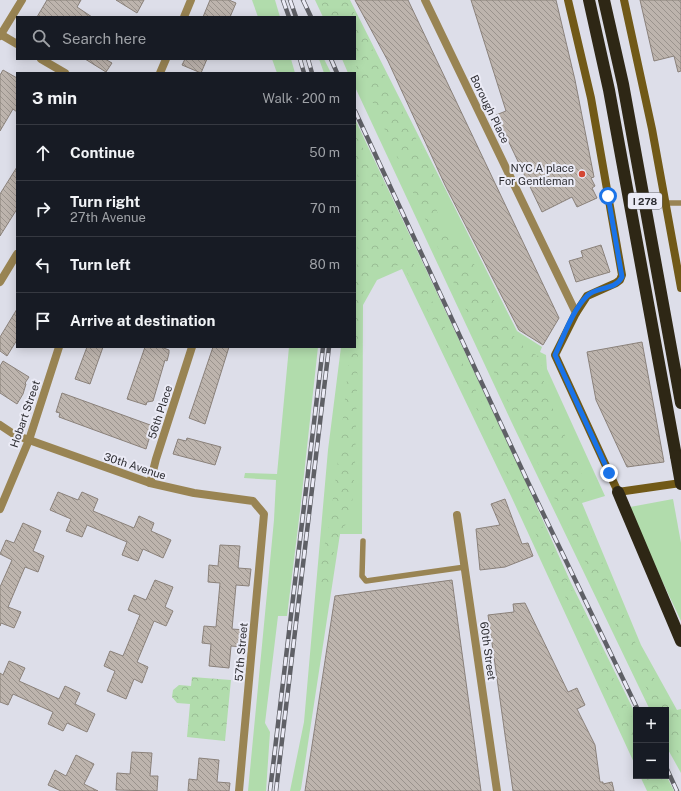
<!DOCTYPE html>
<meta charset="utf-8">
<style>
body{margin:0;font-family:"Public Sans",sans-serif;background:#20242c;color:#f1f3f6}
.controls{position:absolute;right:12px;bottom:12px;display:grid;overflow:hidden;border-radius:0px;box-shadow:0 2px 10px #0003}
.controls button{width:36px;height:36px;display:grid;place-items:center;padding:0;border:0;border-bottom:1px solid #363941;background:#171b24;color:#f1f3f6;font:20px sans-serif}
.stop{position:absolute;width:12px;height:12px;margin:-9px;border:3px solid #1a73e8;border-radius:50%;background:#fff}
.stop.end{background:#1a73e8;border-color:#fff;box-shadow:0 1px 4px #0008}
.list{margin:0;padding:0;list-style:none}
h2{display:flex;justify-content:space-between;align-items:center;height:52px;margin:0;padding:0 16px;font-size:17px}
h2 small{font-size:13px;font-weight:400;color:#9ea1a6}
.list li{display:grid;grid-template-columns:26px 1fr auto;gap:12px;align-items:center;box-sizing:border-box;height:56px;padding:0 16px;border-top:1px solid #363941}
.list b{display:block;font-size:15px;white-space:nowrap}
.list p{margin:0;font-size:13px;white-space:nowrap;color:#9ea1a6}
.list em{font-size:13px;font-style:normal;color:#9ea1a6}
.icon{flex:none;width:22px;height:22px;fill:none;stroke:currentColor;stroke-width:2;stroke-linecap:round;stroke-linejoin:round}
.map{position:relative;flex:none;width:681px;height:791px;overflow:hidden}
.search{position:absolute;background:#171b24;box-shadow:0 2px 10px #0003;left:16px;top:16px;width:340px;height:44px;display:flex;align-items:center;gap:10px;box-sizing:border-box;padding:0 14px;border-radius:0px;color:#9ea1a6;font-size:15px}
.panel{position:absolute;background:#171b24;box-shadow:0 2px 10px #0003;left:16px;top:72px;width:340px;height:276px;border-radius:0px}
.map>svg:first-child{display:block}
.grass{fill:#b1dcac}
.forest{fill:url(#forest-crowns)}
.building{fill:url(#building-back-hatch);stroke:#8a817a}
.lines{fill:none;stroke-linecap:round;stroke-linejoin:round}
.lane{stroke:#998453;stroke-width:5.5}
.street{stroke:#998453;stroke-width:8}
.secondary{stroke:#715917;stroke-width:8}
.highway{stroke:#2e2715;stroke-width:12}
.rail-casing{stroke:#5f6066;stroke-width:4.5}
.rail{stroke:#ebebf6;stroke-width:3;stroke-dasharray:9;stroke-linecap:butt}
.highway-bridge{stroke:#2e2715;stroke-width:12}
.route{stroke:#1a73e8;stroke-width:5}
.poi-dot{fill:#d44734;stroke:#ebebf6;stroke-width:1.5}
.labels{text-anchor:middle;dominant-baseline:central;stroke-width:4;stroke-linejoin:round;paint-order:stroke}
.shield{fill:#ebebf6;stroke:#66666d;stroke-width:1}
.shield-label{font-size:10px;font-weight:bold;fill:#2d2d32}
.street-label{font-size:11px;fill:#2d2d32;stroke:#ebebf6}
.poi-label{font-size:11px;fill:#2d2d32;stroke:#ebebf6;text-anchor:end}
</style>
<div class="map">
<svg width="681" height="791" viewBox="0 0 681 791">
<defs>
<pattern id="forest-crowns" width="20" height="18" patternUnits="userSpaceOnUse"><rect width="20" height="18" fill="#b1dcac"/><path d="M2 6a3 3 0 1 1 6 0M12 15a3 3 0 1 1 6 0" fill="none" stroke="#99bd94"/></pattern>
<pattern id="building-back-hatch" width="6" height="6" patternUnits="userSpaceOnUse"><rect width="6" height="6" fill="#bdb4ad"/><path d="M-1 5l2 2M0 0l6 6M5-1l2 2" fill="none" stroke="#9a938d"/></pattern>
</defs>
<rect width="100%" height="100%" fill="#dddee9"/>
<g class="grass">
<path d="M252,0H275L280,17H258Z"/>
<path d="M315,0H350L517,331L542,347L540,352L546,355L547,369L605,496L582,503L641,645L677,710L681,709V773L666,746V710H650L511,421L355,87V73H348L342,59H355V17H323Z"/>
<path d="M272,59H291L295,73H277Z"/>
<path d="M319,59H324L331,73H324Z"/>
<path d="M355,119L519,467L571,583L636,715V767L511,496L402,269L377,280L363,305L362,534H340L301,789L300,791H290L304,722L328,450L341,347H355Z"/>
<path d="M289,347H318L300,511L287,616H278L265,723L270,732L266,791H248L274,520L276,480L244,478L245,473L277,474Z"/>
<path d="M673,499L681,543V621L631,515L630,507Z"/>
<path d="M666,775L674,791H647L640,776Z"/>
</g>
<g class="forest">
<path d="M319,0H348L434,175L439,192L436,208L442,227L464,250L474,264L513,335L524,347L541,358L542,375L550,402L581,471L585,493L579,505L633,638L670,709L681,716V760L666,727V710H657L498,381L353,59H355V17H329Z"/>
<path d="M355,134L381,180L406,248L525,490L636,726V759L592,654L487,430L440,333L402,264C378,271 364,281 359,306L355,465L351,518C332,537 331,570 327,595L321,597C314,570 328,540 331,513C339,458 345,403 350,347H355V302L360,197L355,154Z"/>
<path d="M192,677L231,680L225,741L187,737L190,704L177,703L172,697L173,690L179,685L191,686Z"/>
<path d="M643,776H660L667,791H651Z"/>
</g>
<g class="building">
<path d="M47,0H81L77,7L92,17H37Z"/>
<path d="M116,0H144L137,13Z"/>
<path d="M210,0H229L236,3L230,17H203Z"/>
<path d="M355,0H408L559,318L543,345L519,330L445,185L388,61Z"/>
<path d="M471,0H556L575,80L594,177L591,178L595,186L592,188L597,198L577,207L572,197L542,212L496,115L506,111Z"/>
<path d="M640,0H681V71L678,72L674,56L654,61Z"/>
<path d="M85,59H105L112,63L106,72Z"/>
<path d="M185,59H207L201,73L182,65Z"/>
<path d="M3,70L17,78V112L13,109L0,131V75Z"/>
<path d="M17,167V209L0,236V194Z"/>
<path d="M601,245L610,272L576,282L569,261L583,257L581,251Z"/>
<path d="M17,309V340L7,356L0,351V337Z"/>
<path d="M642,342L664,462L627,467L596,400L587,352Z"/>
<path d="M87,347H103L90,384L75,379Z"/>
<path d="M145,347H161L169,350V353L167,361L165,360L153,401L147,402L146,405L127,399Z"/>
<path d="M213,347H229L205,424L189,418Z"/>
<path d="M3,361L29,377L25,383L26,384L23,394L17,404L0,393V366Z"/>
<path d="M62,393L153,426L146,449L59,417L60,413L56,412Z"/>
<path d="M187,438L221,447L215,465L173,454L178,439L186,441Z"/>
<path d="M58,492L78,500L82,492L98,499L93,511L134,528L139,516L154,523L151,531L171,540L163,558L143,549L138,561L122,555L127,542L87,525L82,537L66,531L71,519L50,510Z"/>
<path d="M505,499L522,544L528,543L533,556L505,567L480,570L476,529L500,525L491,504Z"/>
<path d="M23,523L41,531L33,551L44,556L38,572L25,567L8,607L21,612L14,628L1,623L0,626V587L12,560L0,554L6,540L14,543Z"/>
<path d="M220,545L240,546L238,568L251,569L249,586L236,585L232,629L245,630L243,647L231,646L229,668L209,666L211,644L202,643L204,626L216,627L220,583L208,582L209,565L218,566Z"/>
<path d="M155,580L173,587L165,607L173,611L166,626L154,621L137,662L148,667L142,683L134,679L126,699L107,691L115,671L104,666L110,651L123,656L140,615L128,610L134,595L146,600Z"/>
<path d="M452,580L481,791H305L335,596Z"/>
<path d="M525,603L568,692L577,688L585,705L577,709L595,745L600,782H603V784L612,782L614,791H513L488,615L514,612L513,604Z"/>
<path d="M9,661L25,668L19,681L59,699L65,686L80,693L75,704L95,714L87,732L67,723L63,731L48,724L53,712L13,694L8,705L0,702V673L3,675Z"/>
<path d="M132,752L152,753L150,776H158L157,791L116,790L117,773L130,774Z"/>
<path d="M76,755L94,764L84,784L98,791H61L48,785L55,770L66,776Z"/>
<path d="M199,758L219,760L217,782L230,783L229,791H188L189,779L197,780Z"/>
</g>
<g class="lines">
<g class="lane">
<path d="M666,203H681"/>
<path d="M363,541L362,576L366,581L465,567"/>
</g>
<g class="street">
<path d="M425,0L576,313"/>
<path d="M184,17L191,0"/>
<path d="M0,34L17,44"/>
<path d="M0,36L22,0"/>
<path d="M41,59L65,73"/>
<path d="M160,73L166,59"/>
<path d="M0,282L17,254"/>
<path d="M0,425L15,435L150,483L194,493L253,501L264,514L239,791"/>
<path d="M150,483L156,459L192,347"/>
<path d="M0,509L29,440L59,347"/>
<path d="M457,515L497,791"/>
</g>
<g class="secondary">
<path d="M568,0L591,98L622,275L620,280L616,283L587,296L576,313L555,355L618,492L681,483"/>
<path d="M624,0L652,129L681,288"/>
</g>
<g class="highway">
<path d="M589,0L609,90L676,456"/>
<path d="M604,0L623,84L681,403"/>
<path d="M618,492L681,641"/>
</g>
<defs>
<g id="rail">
<path d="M283,0L289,17"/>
<path d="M290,0L296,17"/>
<path d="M303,0L311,17"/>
<path d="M300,59L304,73"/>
<path d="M308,59L312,73"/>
<path d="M331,59L337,73"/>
<path d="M355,111L526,478L638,710"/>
<path d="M666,767L677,791"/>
<path d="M270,791L323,347"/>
<path d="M276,791L329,347"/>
</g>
</defs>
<use href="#rail" class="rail-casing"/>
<use href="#rail" class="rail"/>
<path class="highway-bridge" d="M676,456L681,484"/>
</g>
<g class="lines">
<path class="route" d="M608,196L622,277C615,291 596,286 587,296C572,311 564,336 555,355L609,473"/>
</g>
<circle class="poi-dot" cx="582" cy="174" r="4"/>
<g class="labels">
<rect class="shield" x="628" y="193" width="34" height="16" rx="3"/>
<g class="shield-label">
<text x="645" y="201">I 278</text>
</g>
<g class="street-label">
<text transform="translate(490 109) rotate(64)">Borough Place</text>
<text transform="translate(160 412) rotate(-72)">56th Place</text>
<text transform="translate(25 414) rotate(-71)">Hobart Street</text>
<text transform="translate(135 466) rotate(18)">30th Avenue</text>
<text transform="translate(488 651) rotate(82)">60th Street</text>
<text transform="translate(241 652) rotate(-85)">57th Street</text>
</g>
<g class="poi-label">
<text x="574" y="168">NYC A place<tspan x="574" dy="13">For Gentleman</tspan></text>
</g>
</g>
</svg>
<div class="controls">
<button>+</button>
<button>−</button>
</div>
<div class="stop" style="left:608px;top:196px"></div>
<div class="stop end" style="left:609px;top:473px"></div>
<div class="search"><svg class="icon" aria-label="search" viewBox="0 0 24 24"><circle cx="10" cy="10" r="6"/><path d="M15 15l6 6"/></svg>Search here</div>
<section class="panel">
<h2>3 min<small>Walk · 200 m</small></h2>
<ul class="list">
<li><svg class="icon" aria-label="ahead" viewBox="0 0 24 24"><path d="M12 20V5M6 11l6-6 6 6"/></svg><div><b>Continue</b></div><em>50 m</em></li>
<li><svg class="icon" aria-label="right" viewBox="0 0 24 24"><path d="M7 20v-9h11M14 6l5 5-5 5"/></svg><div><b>Turn right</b><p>27th Avenue</p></div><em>70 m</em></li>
<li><svg class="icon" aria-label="left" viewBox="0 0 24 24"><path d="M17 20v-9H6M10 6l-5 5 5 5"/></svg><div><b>Turn left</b></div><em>80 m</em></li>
<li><svg class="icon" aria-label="arrive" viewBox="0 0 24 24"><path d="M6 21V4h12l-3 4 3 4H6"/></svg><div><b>Arrive at destination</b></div></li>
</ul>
</section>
</div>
